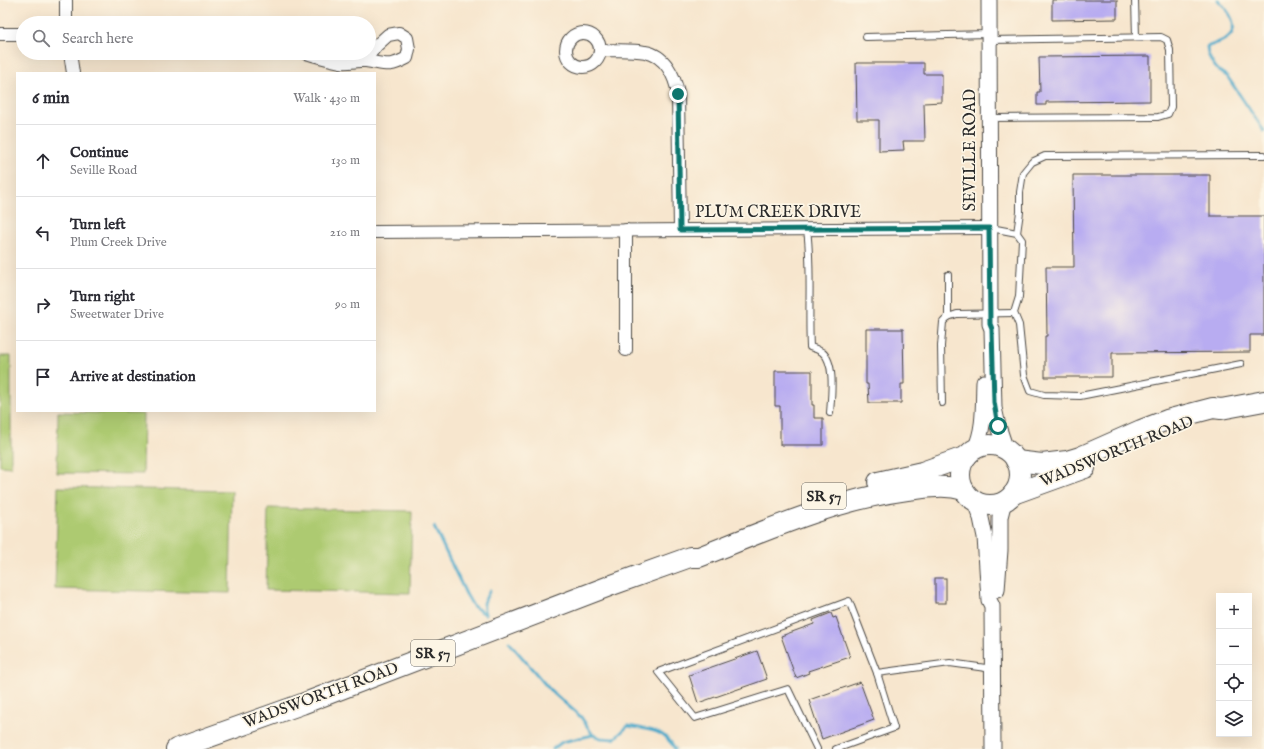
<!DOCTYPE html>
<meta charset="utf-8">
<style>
body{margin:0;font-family:"IM FELL English",serif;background:#f7f7f7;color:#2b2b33}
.controls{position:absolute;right:12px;bottom:12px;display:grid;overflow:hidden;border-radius:0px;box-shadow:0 4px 16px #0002}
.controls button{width:36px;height:36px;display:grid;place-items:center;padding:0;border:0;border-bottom:1px solid #e1e1e2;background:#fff;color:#2b2b33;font:20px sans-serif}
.stop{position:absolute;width:12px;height:12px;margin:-9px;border:3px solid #0f766e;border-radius:50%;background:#fff}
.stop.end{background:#0f766e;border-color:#fff;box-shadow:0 1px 4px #0008}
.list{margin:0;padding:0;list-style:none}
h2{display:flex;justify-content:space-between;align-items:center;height:52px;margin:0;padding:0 16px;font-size:17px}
h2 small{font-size:13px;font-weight:400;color:#7c7c81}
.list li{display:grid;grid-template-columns:26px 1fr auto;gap:12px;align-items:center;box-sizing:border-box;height:72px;padding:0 16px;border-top:1px solid #e1e1e2}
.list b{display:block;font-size:15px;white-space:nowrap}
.list p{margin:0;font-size:13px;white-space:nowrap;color:#7c7c81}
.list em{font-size:13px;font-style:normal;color:#7c7c81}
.icon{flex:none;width:22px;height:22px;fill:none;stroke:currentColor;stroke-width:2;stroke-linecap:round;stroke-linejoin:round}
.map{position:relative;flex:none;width:1264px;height:749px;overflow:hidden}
.search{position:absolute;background:#fff;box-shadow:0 4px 16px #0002;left:16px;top:16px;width:360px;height:44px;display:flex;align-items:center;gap:10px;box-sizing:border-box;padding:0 14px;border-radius:22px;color:#7c7c81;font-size:15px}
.panel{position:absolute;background:#fff;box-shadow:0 4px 16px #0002;left:16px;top:72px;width:360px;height:340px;border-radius:0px}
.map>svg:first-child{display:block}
.green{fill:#adca71;stroke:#6c7a4e}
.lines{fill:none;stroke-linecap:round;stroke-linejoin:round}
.stream{stroke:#4ba9ca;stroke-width:3}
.building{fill:#b8acf1}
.service-casing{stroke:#4a4743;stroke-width:8}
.minor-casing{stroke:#4a4743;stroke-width:14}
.tertiary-casing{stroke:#4a4743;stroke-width:17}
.trunk-casing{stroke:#4a4743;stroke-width:22}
.service{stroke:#fff;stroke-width:6}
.minor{stroke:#fff;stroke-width:12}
.tertiary{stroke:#fff;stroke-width:15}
.trunk{stroke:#fff;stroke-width:20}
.route{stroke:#0f766e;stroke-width:5}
.labels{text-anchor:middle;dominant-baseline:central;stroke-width:3.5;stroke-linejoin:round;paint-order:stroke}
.shield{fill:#fcf5e5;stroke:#6a6863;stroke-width:1}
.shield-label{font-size:15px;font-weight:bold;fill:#2b2b2b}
.street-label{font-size:16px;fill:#2b2b2b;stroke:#fcf5e5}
</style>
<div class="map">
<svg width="1264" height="749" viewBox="0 0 1264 749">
<rect width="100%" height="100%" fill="#fcf5e5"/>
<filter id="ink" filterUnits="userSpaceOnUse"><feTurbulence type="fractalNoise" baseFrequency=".025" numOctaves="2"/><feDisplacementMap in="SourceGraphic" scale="8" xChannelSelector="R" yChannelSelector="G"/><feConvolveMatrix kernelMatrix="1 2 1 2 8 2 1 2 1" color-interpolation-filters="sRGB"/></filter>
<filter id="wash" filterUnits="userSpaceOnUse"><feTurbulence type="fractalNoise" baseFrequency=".012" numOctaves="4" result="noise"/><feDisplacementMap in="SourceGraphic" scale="16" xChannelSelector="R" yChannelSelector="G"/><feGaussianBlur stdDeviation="0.9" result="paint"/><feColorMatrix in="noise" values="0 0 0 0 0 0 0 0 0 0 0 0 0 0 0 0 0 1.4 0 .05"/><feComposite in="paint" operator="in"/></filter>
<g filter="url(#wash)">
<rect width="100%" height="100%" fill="#f7e6ce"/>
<g class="green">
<path d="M0,356H11V467L0,466Z"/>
<path d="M58,412L144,414L143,474L57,473Z"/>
<path d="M58,487L232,491L230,593L55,589Z"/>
<path d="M268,508L412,511L410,593L266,590Z"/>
</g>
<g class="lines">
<g class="stream">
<path d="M1218,0C1227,9 1242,27 1227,38C1222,42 1213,44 1207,47C1208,59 1215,70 1227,76L1264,131"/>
<path d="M434,527L466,594L473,606L485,614"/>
<path d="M485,614C482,604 485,599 490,590"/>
<path d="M509,642L550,690L581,717L593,735"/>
<path d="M553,749L562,742L593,735L601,738L614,739L628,726C649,730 664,729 675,749"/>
</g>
</g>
<g id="blocks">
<g class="building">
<path d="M1052,0H1117V19L1052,20Z"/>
<path d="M1150,56V101L1046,102V105H1037V92H1040L1039,57Z"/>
<path d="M856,63H924V74H942V102L924,103L925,141H903L904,150L879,151V120H857Z"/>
<path d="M1073,175H1210V216H1264V335H1250V352L1112,353V377H1045V336H1047L1046,267H1074Z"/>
<path d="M866,329H903L904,384H901V403H869L868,384H866Z"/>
<path d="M775,371H812V405H814V418H823V445H780V406H775Z"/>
<rect x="935" y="578" width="11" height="25"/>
<path d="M831,613L833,618L836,617L850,657L808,671L809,673L796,678L781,636L814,624L813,620Z"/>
<path d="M757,651L767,679L698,703L689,675Z"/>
<path d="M860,682L874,720L822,739L809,700Z"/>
</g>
</g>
</g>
<g filter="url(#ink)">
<use href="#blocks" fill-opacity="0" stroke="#4a4743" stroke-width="1"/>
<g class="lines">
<defs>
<g id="service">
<path d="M1135,0L1136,37"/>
<path d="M866,37L989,34"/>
<path d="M989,40L1161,37L1167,40L1170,50L1171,107L1168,114L1158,117L989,118"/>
<path d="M991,228L1017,233L1022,240L1019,297L1014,313L1019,325L1024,375L1030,391L1044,395L1080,396L1241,364"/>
<path d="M807,229C812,268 808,308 810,347C814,348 819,350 822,352C836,363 831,397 830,413"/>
<path d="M1017,233L1020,212V192L1023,173L1032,162L1045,156L1264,155"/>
<path d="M948,275V317"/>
<path d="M942,403L941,346L943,322L948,317L957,314L1014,313"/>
<path d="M877,673L950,663L993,669"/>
<path d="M817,749L788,689L695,718L658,672L849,601L877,673L894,728L836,749"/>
</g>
<g id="minor">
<path d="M66,0V23"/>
<circle cx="583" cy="50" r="17"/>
<path d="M0,34H23"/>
<path d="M600,50C614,51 631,49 645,52C665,55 675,76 678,94L680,230"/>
<path d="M70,53L73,73"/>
<path d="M305,53C317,56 329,60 341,62C350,63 359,60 366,61C386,64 388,68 407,58L409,49L407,38L399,33L388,35L377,45L364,61"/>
<path d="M626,230V350"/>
<path d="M375,232L989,228"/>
</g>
<g id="tertiary">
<path d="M989,0L990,324L992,329L994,408L998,426L1006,450"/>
<path d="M975,449C985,428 983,405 984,382"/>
<path d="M974,500L981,518L985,537L989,600L992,606L993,749"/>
<path d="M997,590L1000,550V517L1004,501"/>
</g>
<g id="trunk">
<circle cx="990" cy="475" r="30"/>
<path d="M1016,461L1042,464L1067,461L1080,457L1141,430L1167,420L1213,408L1221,409L1264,401"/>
<path d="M878,482L922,472L967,456"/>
<path d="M1013,494L1085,468"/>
<path d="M176,749L302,704L612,585L690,557H699C767,530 834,500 907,490C927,488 945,484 964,490"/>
</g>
</defs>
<use href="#service" class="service-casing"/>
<use href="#minor" class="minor-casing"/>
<use href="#tertiary" class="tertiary-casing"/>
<use href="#trunk" class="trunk-casing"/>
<use href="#service" class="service"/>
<use href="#minor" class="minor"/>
<use href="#tertiary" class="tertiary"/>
<use href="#trunk" class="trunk"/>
</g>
</g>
<g class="lines" filter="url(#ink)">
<path class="route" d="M678,94L680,230L989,228L990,324L992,329L994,402L998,426"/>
</g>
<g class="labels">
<g class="shield">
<rect x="802" y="483" width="44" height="26" rx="3"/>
<rect x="411" y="640" width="44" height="26" rx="3"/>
</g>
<g class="shield-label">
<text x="824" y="496">SR 57</text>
<text x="433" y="653">SR 57</text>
</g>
<g class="street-label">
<text transform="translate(971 150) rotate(-90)">SEVILLE ROAD</text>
<text x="778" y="213">PLUM CREEK DRIVE</text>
<text transform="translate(1117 452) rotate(-22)">WADSWORTH ROAD</text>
<text transform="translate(321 696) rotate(-20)">WADSWORTH ROAD</text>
</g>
</g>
</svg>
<div class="controls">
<button>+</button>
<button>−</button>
<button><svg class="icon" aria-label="locate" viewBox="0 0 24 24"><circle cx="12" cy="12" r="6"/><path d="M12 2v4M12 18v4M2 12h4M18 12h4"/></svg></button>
<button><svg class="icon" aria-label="layers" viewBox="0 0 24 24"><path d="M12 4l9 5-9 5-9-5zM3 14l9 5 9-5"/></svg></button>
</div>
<div class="stop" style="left:998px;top:426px"></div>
<div class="stop end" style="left:678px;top:94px"></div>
<div class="search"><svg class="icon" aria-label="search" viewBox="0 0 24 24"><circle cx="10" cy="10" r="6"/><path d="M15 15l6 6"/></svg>Search here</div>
<section class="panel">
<h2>6 min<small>Walk · 430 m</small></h2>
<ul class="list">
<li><svg class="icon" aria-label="ahead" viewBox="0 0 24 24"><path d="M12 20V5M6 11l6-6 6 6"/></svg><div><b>Continue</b><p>Seville Road</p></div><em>130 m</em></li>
<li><svg class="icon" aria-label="left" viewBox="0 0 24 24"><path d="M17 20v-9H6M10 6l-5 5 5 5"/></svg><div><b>Turn left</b><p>Plum Creek Drive</p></div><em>210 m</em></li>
<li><svg class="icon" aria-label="right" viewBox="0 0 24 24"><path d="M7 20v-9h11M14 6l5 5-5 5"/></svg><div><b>Turn right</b><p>Sweetwater Drive</p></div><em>90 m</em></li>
<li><svg class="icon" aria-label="arrive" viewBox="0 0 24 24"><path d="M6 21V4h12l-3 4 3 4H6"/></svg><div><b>Arrive at destination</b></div></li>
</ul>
</section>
</div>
